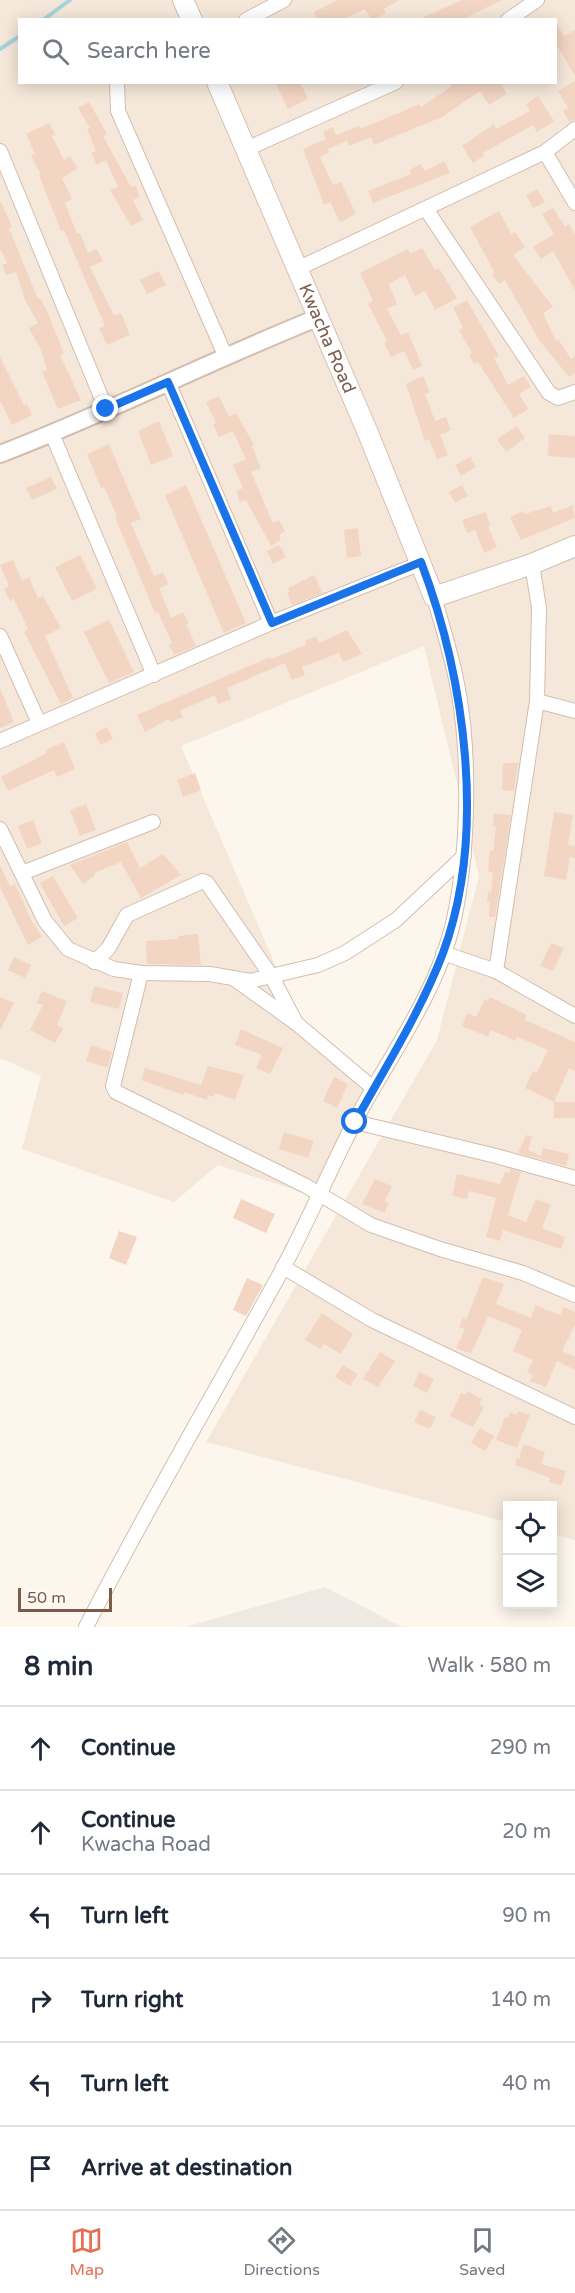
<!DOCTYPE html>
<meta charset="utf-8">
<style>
body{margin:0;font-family:"Varela Round",sans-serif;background:#f2f2f3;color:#1f2937}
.controls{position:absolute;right:18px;bottom:18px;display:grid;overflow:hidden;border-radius:0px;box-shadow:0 3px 15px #0003}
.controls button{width:54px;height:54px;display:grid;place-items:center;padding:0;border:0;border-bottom:2px solid #e0e1e3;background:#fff;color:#1f2937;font:30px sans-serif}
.scale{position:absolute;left:18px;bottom:15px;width:94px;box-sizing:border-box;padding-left:6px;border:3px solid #7a5c4d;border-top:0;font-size:16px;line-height:21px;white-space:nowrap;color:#7a5c4d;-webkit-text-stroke:4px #fffaf3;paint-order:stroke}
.stop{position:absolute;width:18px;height:18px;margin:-14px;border:4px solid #1a73e8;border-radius:50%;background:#fff}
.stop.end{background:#1a73e8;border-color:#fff;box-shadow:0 2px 6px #0008}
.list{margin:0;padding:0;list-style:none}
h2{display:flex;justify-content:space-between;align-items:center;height:78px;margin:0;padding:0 24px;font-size:26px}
h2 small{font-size:20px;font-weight:400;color:#747a83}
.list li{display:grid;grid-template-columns:39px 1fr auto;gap:18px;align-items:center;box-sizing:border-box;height:84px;padding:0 24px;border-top:2px solid #e0e1e3}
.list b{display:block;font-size:22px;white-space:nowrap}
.list p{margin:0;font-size:20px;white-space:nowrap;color:#747a83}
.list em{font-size:20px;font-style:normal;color:#747a83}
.icon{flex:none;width:33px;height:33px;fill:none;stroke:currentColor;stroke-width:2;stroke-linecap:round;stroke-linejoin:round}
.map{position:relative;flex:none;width:575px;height:1627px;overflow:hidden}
.search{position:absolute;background:#fff;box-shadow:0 3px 15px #0003;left:18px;right:18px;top:18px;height:66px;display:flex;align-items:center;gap:15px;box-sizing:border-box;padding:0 21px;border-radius:0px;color:#747a83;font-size:22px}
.sheet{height:582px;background:#fff}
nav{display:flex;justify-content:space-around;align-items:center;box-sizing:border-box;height:84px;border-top:2px solid #e0e1e3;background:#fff;font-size:16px;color:#747a83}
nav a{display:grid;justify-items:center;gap:3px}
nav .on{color:#e76f51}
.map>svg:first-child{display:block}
.residential{fill:#f5e8da;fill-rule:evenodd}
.industrial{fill:#efe9e4}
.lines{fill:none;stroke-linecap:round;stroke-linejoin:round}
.stream{stroke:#a5d3da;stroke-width:4}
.building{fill:#f3d5c3}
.minor-casing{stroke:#d1beb0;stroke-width:16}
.tertiary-casing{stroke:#d1beb0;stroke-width:20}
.secondary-casing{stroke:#d6c0b0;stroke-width:22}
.minor{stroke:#fff;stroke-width:14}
.tertiary{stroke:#fff;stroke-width:16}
.secondary{stroke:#fff;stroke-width:20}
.route{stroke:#1a73e8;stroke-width:8}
.labels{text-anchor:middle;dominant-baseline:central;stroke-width:4.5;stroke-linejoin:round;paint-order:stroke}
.street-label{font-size:18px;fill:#7a5c4d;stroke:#fffaf3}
</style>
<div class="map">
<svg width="575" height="1627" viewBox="0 0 575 1627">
<rect width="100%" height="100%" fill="#fdf6ec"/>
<path class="residential" d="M0,0H575V1540L553,1534L552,1506H508L507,1522L206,1442L437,1040L479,876L424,646L181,746L308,1041L376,1096L323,1199L218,1165L174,1202L22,1149L41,1076L0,1058ZM20,20H556V82H20Z"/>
<path class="industrial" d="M325,1587L402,1627H185Z"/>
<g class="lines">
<g class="stream">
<path d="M43,20L70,0"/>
<path d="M0,49L20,36"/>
</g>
</g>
<g class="building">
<path d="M338,0H399L384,9L386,13L372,20L365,9L342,20H318L314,12Z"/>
<path d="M462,0H502L461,20H417Z"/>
<path d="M555,22L564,36L575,30V76L555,42Z"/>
<path d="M575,81V120L569,122L563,111L568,108L558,91Z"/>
<path d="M275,82H300L308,99L288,109Z"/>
<path d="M450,82H500L507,94L489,105L480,91L442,117L374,145L371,137L349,146L347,141L328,149L329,153L320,157L333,185L341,182L356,214L340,222L330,202L324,205L303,149L326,139L323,132L333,127L336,135L359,126L360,129L420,104L421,107L452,86Z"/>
<path d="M538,96L554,121L537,132L533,125L483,153L485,155L473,163L462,146L494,124L496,129L530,111L526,104Z"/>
<path d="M89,102L107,134L103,136L131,187L136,186L140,197L133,200L143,220L131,226L110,190L118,187L106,160L97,165L91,153L96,151L87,129L90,128L78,108Z"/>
<path d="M49,123L55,134L52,136L64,160L70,156L78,168L62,178L72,199L65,203L77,234L80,233L88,253L97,249L103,261L90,267L114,316L121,313L130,335L107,345L99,328L105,326L64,230L61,231L39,175L41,174L31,156L35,154L26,134Z"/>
<path d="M444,161L450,173L373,203L368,191L411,174L409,170L421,164L425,171Z"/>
<path d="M537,189L545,202L533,208L526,195Z"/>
<path d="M0,200L12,227L9,228L38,299L40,298L46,309L64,353L60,355L81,400L58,409L42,372L47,370L41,350L29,328L38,323L25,300L16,272L6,275L2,265L7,263L0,248Z"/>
<path d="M553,208L565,227L569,224L575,234V290L553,251L541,259L533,247L554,234L542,214Z"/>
<path d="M499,211L511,234L515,232L525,247L513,255L553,307L543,313L556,341L558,339L571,359L575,356V373L569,377L539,340L505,280L499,284L492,275L495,273L470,227Z"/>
<path d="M422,248L435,270L439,268L457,298L435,310L425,291L415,296L405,275L389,284L397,304L387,309L401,335L408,332L422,366L413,370L404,351L391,357L384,343L387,341L368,304L373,301L360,273L408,249L410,254Z"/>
<path d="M159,271L166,285L147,294L140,280Z"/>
<path d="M467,300L499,356L494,358L508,385L524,376L531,387L519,394L528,409L514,418L478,362L474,364L469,354L472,353L459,330L463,328L453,307Z"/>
<path d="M0,357L24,405L27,404L32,415L12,425L0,400Z"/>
<path d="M423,376L430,392L425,394L435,421L446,417L451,430L440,435L448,455L437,459L429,439L425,441L406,384Z"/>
<path d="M219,396L229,417L236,413L254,445L252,446L261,468L251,472L273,523L279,520L285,531L279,535L281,540L271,546L246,500L240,502L236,491L243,488L233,465L246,459L233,431L219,437L213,424L216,423L206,402Z"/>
<path d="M159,421L173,456L151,465L138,431Z"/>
<path d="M517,426L525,438L506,452L497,439Z"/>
<path d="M549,434L575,436V458L548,456Z"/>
<path d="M109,444L141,519L131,523L154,576L163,572L168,584L159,588L171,618L183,612L189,623L186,624L196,646L174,655L169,644L172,643L158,612L155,613L115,517L117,516L104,487L101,488L87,454Z"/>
<path d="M470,457L476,467L461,476L455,465Z"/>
<path d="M51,477L57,489L32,500L26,488Z"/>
<path d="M186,485L246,623L224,633L165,495Z"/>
<path d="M462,485L468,496L455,503L449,492Z"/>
<path d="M573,505L575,518L521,540L510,517L523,511L525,514L551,506L553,513Z"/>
<path d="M486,512L490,525L488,526L497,547L484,553L475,530L467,533L462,520Z"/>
<path d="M358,528L361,556L347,558L344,530Z"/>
<path d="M279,545L286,557L273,564L267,551Z"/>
<path d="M80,555L97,589L72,601L55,567Z"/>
<path d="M13,560L22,581L29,577L38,598L43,596L61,628L45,636L73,698L61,704L24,632L28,629L14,599L10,601L4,589L9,586L0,565Z"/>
<path d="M314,575L323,593L292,605L287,593L289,592L288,588Z"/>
<path d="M109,620L134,672L109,683L84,632Z"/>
<path d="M347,630L362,654L343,662L339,653L302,667L305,675L292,680L285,663L227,688L231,699L218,704L215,695L180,711L183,717L171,722L169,719L145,732L137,715L270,657L271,659L306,645L305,641L316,636L319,643Z"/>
<path d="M0,688L14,722L0,728Z"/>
<path d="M107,727L113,739L100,745L95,733Z"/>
<path d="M64,742L75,769L57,777L54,770L8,791L1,777L47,753L46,750Z"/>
<path d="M503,763H518L514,791L502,790Z"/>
<path d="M195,773L201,790L183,797L177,780Z"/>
<path d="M86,804L96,830L80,836L70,810Z"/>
<path d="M554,812L573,815L568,845L575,846V858L570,857L566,880L544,876Z"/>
<path d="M494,813L511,815L495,917H489L490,903L487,902L488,892L491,893L493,872H488L490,851H493L496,826H493Z"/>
<path d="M33,820L42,843L27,849L18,826Z"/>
<path d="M127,842L140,868L163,854L181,875L141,898L121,862L94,873L95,875L83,884L70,865Z"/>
<path d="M0,865L10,887L15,884L31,920L42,937L28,945L0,887Z"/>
<path d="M53,876L78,918L64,926L40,883Z"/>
<path d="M198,934L201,965L147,964L146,941L178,939V936Z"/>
<path d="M551,943L564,948L553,971L540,966Z"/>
<path d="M14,957L31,965L25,978L8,970Z"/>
<path d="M94,986L123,993L119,1009L90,1002Z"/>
<path d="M42,991L67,1001L57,1025L63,1029L55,1043L30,1030L43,1005L37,1003Z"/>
<path d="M0,997L14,1003L0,1031Z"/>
<path d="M490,997L527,1015L525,1020L575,1042V1071L569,1068L554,1102L525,1088L533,1071L537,1073L548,1050L517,1037L516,1041L491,1030L488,1037L462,1026L467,1013L476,1017L485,999L488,1001Z"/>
<path d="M241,1029L283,1048L270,1074L256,1068L262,1055L235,1045Z"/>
<path d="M91,1045L112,1052L108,1068L86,1061Z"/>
<path d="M208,1066L244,1075L235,1100L215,1093L214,1097L208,1095L207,1100L184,1092L183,1095L141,1080L145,1068L201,1085Z"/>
<path d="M334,1077L348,1084L337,1108L323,1101Z"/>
<rect x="554" y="1102" width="21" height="16"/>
<path d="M284,1132L314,1141L308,1158L279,1149Z"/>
<path d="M526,1135L532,1137L528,1150L541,1156L543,1148L569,1154L566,1166L518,1153Z"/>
<path d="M511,1169L521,1172L508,1215L526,1222L536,1199L551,1205L542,1228L565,1237L561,1249L503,1230L500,1241L486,1237L496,1198L469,1191L467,1199L452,1196L457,1174L500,1184L505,1172L509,1173Z"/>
<path d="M375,1179L392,1186L385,1201L389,1203L384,1213L362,1204Z"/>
<path d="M241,1199L275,1214L266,1233L233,1218Z"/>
<path d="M119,1231L137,1237L126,1265L109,1258Z"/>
<path d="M483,1277L504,1284L496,1304L531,1318L535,1305L560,1315L564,1307L575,1312V1325L562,1351L575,1357V1370L557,1361L546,1387L530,1381L533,1375L527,1373L533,1360L513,1351L522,1330L488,1316L471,1354L456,1348L465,1329L459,1327L463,1318L466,1320Z"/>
<path d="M247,1278L263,1285L246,1316L233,1310Z"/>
<path d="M322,1313L353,1334L341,1354L324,1344L320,1349L305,1340Z"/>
<path d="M380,1352L395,1361L378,1387L363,1379Z"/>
<path d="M343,1365L358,1374L350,1386L335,1377Z"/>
<path d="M419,1372L434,1379L427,1393L413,1386Z"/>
<path d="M467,1391L482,1399L479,1405L484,1407L473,1427L450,1416L461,1393L465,1395Z"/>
<path d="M420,1410L436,1417L430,1429L414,1422Z"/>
<path d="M518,1411L530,1415L517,1448L496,1440L505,1417L508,1418L510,1412L516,1415Z"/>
<path d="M480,1428L494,1436L485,1451L471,1443Z"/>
<path d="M524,1444L545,1452L541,1464L566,1471L561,1486L549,1482L550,1478L515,1465L517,1458L522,1459L519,1456Z"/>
</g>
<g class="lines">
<defs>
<g id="minor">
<path d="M246,20L284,0"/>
<path d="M508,20L537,0"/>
<path d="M117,82L118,111L225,355"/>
<path d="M244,150L396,82"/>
<path d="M0,151L106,409"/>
<path d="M545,152L575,203"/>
<path d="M426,209L549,393L558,398L575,392"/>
<path d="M297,269L545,152L575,129"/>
<path d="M168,382L271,623"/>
<path d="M52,434L154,675"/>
<path d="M532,564L539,608L537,701L496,971L575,1016"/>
<path d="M0,636L39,723"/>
<path d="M537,701L575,711"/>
<path d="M0,741L271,623L421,563"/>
<path d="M0,829L45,921L68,949L114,969L141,973L210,974L250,981L318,965L345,953L396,920L464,856"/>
<path d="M22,873L153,822"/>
<path d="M443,953L496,971"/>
<path d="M94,962L108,949L127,915L203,881L207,883L272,977L296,1023"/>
<path d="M141,973L113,1086L116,1092L306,1186L371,1225L440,1249L523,1273L575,1295"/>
<path d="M236,980L296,1023L373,1088"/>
<path d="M355,1122L496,1156L575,1178"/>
<path d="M283,1267L372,1320L575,1417"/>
<path d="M86,1627C148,1506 217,1389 282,1270C308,1222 329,1171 354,1123C390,1054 442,988 456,909C468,847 470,758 459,695C454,662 443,629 434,597"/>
</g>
<path id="tertiary" d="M0,454C107,413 210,361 317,318"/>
<g id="secondary">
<path d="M183,0L192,20"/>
<path id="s1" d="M217,82L368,433L434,597L532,564L575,546"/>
</g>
</defs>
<use href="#minor" class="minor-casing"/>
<use href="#tertiary" class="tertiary-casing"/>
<use href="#secondary" class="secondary-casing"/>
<use href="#minor" class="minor"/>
<use href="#tertiary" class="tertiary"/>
<use href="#secondary" class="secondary"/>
</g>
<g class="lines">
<path class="route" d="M106,409L168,382L272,623L421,562C465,678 487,834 443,953C420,1013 386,1066 355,1122"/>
</g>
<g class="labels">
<g class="street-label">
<text stroke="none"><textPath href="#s1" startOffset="279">Kwacha Road</textPath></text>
</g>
</g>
</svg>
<div class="controls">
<button><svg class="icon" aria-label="locate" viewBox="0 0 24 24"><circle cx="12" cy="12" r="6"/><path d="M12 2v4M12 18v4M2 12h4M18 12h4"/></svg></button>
<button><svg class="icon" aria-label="layers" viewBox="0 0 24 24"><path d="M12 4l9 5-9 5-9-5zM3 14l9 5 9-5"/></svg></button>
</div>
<div class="scale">50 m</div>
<div class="stop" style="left:355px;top:1122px"></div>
<div class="stop end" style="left:106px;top:409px"></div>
<div class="search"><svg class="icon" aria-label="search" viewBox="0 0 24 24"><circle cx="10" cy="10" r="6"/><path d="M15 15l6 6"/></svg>Search here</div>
</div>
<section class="sheet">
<h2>8 min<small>Walk · 580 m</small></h2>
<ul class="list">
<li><svg class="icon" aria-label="ahead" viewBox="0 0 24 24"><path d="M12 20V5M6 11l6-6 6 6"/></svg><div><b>Continue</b></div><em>290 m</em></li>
<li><svg class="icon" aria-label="ahead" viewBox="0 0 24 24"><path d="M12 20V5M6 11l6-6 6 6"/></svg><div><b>Continue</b><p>Kwacha Road</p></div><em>20 m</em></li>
<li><svg class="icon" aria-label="left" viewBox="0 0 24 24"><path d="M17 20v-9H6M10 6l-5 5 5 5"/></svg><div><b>Turn left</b></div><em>90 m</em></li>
<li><svg class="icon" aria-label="right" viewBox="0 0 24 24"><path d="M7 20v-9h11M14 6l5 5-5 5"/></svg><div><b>Turn right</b></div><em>140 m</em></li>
<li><svg class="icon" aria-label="left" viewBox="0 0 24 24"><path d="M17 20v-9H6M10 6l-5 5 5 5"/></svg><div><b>Turn left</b></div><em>40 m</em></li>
<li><svg class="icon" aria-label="arrive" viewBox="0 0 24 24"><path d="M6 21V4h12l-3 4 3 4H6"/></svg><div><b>Arrive at destination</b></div></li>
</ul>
</section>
<nav>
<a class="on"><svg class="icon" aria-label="map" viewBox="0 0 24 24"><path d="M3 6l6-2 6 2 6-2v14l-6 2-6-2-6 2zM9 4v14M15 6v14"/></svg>Map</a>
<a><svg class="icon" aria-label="directions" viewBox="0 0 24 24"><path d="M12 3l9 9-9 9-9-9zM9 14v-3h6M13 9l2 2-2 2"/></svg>Directions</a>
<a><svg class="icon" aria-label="saved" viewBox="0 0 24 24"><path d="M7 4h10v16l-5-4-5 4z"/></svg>Saved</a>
</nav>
